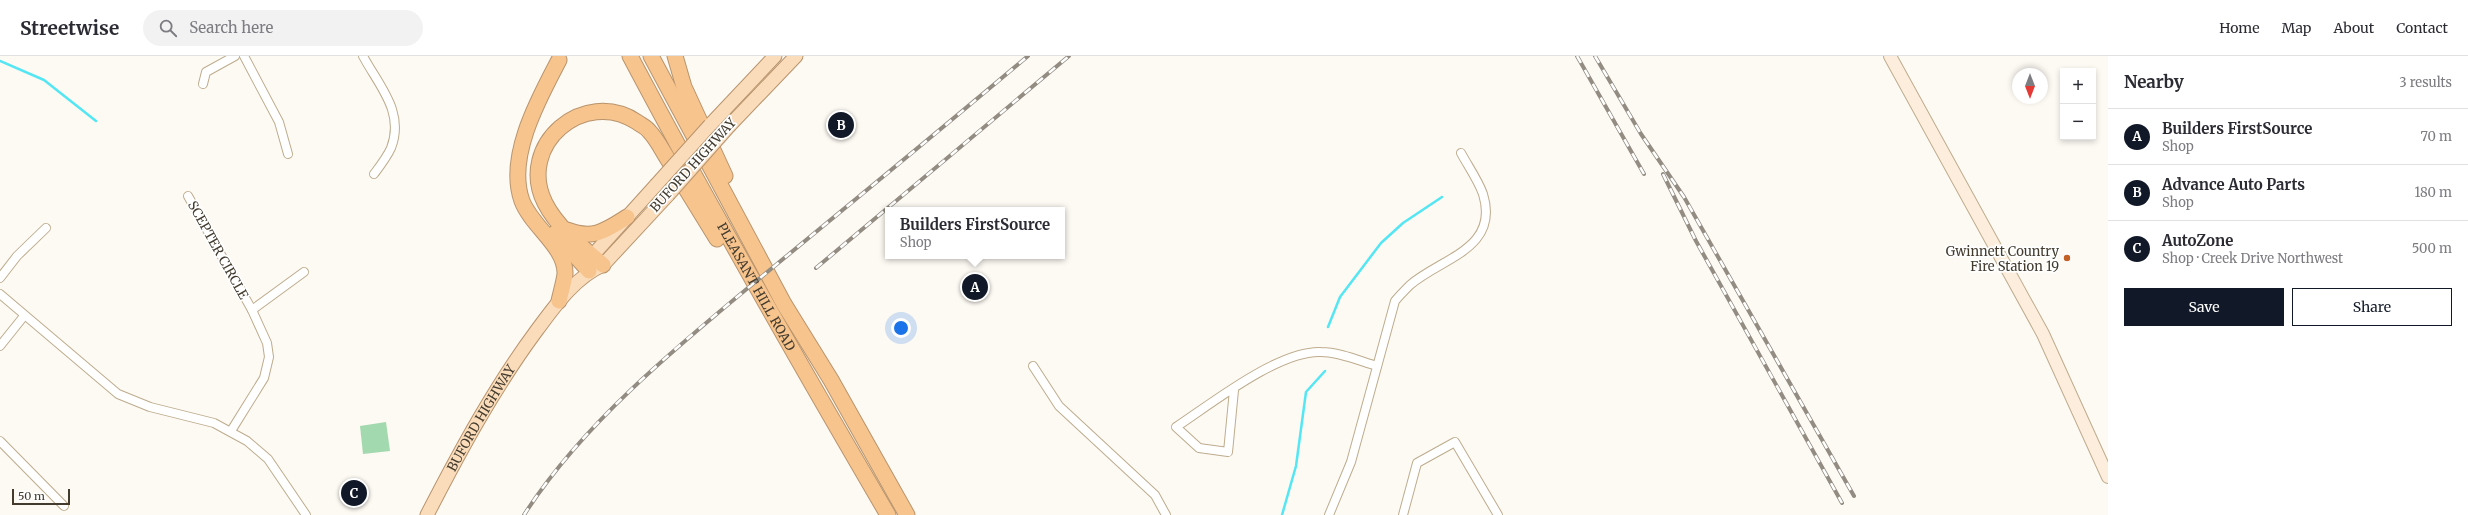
<!DOCTYPE html>
<meta charset="utf-8">
<style>
body{margin:0;font-family:Merriweather,serif;background:#f2f2f3;color:#2b2b33}
.controls{position:absolute;right:12px;top:12px;display:grid;overflow:hidden;border-radius:0px;box-shadow:0 2px 6px #0003}
.controls button{width:36px;height:36px;display:grid;place-items:center;padding:0;border:0;border-bottom:1px solid #e1e1e2;background:#fff;color:#2b2b33;font:20px sans-serif}
.compass{position:absolute;left:2012px;top:12px;width:36px;height:36px;border-radius:50%;background:#fff;box-shadow:0 2px 6px #0003;rotate:180deg}
.scale{position:absolute;left:12px;bottom:10px;width:58px;box-sizing:border-box;padding-left:4px;border:2px solid #433b2e;border-top:0;font-size:11px;line-height:14px;white-space:nowrap;color:#433b2e;-webkit-text-stroke:3px #fff;paint-order:stroke}
.you{position:absolute;left:901px;top:272px;width:14px;height:14px;margin:-10px;border:3px solid #fff;border-radius:50%;background:#1a73e8;box-shadow:0 0 0 6px #1a73e833}
.badge{display:grid;place-items:center;width:26px;height:26px;border-radius:50%;background:#111827;color:#fff;font-size:13px;font-weight:700}
.pin{position:absolute;translate:-50% -50%;border:2px solid #fff;box-shadow:0 1px 4px #0006}
.popup{position:absolute;left:885px;top:151px;width:180px;height:52px;box-sizing:border-box;display:grid;place-content:center;border-radius:0px;background:#fff;filter:drop-shadow(0 1px 3px #0005);font-size:13px;white-space:nowrap;color:#7c7c81}
.popup b{font-size:15px;color:#2b2b33}
.popup::after{content:'';position:absolute;left:50%;top:100%;margin-left:-8px;border:8px solid transparent;border-top-color:#fff}
.list{margin:0;padding:0;list-style:none}
h2{display:flex;justify-content:space-between;align-items:center;height:52px;margin:0;padding:0 16px;font-size:17px}
h2 small{font-size:13px;font-weight:400;color:#7c7c81}
.list li{display:grid;grid-template-columns:26px 1fr auto;gap:12px;align-items:center;box-sizing:border-box;height:56px;padding:0 16px;border-top:1px solid #e1e1e2}
.list b{display:block;font-size:15px;white-space:nowrap}
.list p{margin:0;font-size:13px;white-space:nowrap;color:#7c7c81}
.list em{font-size:13px;font-style:normal;color:#7c7c81}
.actions{display:flex;gap:8px;padding:12px 16px}
.actions a{flex:1;padding:9px 0;border:1px solid #111827;border-radius:0px;text-align:center;font-size:14px;color:#111827}
.actions .main{background:#111827;color:#fff}
.icon{flex:none;width:22px;height:22px;fill:none;stroke:currentColor;stroke-width:2;stroke-linecap:round;stroke-linejoin:round}
.map{position:relative;flex:none;width:2108px;height:459px;overflow:hidden}
header{display:flex;align-items:center;gap:24px;box-sizing:border-box;height:56px;padding:0 20px;background:#fff;border-bottom:1px solid #e1e1e2}
header strong{font-size:19px}
nav{display:flex;gap:22px;margin-inline-start:auto;font-size:14px}
.search{width:280px;height:36px;background:#f2f2f3;display:flex;align-items:center;gap:10px;box-sizing:border-box;padding:0 14px;border-radius:22px;color:#7c7c81;font-size:15px}
main{display:flex}
aside{flex:1;background:#fff}
.map>svg:first-child{display:block}
.green{fill:#a2d9ae}
.lines{fill:none;stroke-linecap:round;stroke-linejoin:round}
.stream{stroke:#54e7f3;stroke-width:2.5}
.street-casing{stroke:#beac8d;stroke-width:10}
.secondary-casing{stroke:#beac8d;stroke-width:14}
.primary-casing{stroke:#b8946c;stroke-width:15}
.highway-casing{stroke:#b8946c;stroke-width:17}
.street{stroke:#fff;stroke-width:8}
.secondary{stroke:#fdeddd;stroke-width:12}
.primary{stroke:#fadcbb;stroke-width:13}
.highway{stroke:#f7c48e;stroke-width:15}
.rail-casing{stroke:#928c82;stroke-width:4}
.rail{stroke:#fff;stroke-width:2.5;stroke-dasharray:8;stroke-linecap:butt}
.primary-bridge-casing{stroke:#b8946c;stroke-width:15;stroke-linecap:butt}
.primary-bridge{stroke:#fadcbb;stroke-width:13}
.poi-dot{fill:#c26025;stroke:#fff;stroke-width:1.5}
.labels{text-anchor:middle;dominant-baseline:central;stroke-width:3.5;stroke-linejoin:round;paint-order:stroke}
.street-label{font-size:13px;fill:#433b2e;stroke:#fff}
.poi-label{font-size:13px;fill:#433b2e;stroke:#fff;text-anchor:end}
</style>
<header>
<strong>Streetwise</strong>
<div class="search"><svg class="icon" aria-label="search" viewBox="0 0 24 24"><circle cx="10" cy="10" r="6"/><path d="M15 15l6 6"/></svg>Search here</div>
<nav><a>Home</a><a>Map</a><a>About</a><a>Contact</a></nav>
</header>
<main>
<div class="map">
<svg width="2108" height="459" viewBox="0 0 2108 459">
<rect width="100%" height="100%" fill="#fdf9f3"/>
<path class="green" d="M386,366L390,395L363,398L360,370Z"/>
<g class="lines">
<g class="stream">
<path d="M0,5L44,24L96,65"/>
<path d="M1328,271L1340,241L1381,187L1403,167L1442,141"/>
<path d="M1282,459L1296,410L1306,336L1325,315"/>
</g>
<defs>
<g id="street">
<path d="M244,0L279,66L288,98"/>
<path d="M363,0C379,30 405,56 391,92C387,101 380,110 374,118"/>
<path d="M203,28L206,16L235,0"/>
<path d="M188,140L252,254L267,287L269,301L264,322L231,375"/>
<path d="M0,222L17,200L46,172"/>
<path d="M0,238L118,338L150,351L214,367L247,385L268,403L306,459"/>
<path d="M252,254L304,216"/>
<path d="M0,290L24,260"/>
<path d="M1033,310L1059,350L1155,439L1166,459"/>
<path d="M1234,334L1228,396L1199,392L1176,371C1211,348 1279,294 1321,296C1339,296 1360,305 1377,310"/>
<path d="M0,385L64,450"/>
<path d="M1329,459L1351,406L1395,245C1400,239 1405,234 1410,229C1441,202 1500,193 1483,138C1478,124 1468,110 1461,97"/>
<path d="M1403,459L1417,407L1455,386L1498,459"/>
</g>
<path id="secondary" d="M1890,0L2043,278L2108,421"/>
<g id="primary">
<path d="M710,69L775,0"/>
<path d="M730,69L796,0"/>
<path d="M590,209L592,200L656,129"/>
<path id="s1" d="M427,459C460,395 494,332 537,274C555,250 574,222 603,209L668,139"/>
</g>
<g id="highway">
<path id="s2" d="M630,0C712,155 799,307 888,459"/>
<path d="M651,0L784,248L831,324L907,459"/>
<path d="M675,0L684,31L725,120"/>
<path d="M567,174C593,184 605,175 627,161"/>
<path d="M555,177L589,215"/>
<path d="M603,209C583,192 557,171 545,147C516,89 584,31 637,66C641,69 646,71 649,75C657,83 663,96 669,105C685,131 701,157 717,183"/>
<path d="M559,245C561,236 564,226 565,218C566,191 532,171 522,145C506,101 539,42 559,4"/>
</g>
</defs>
<use href="#street" class="street-casing"/>
<use href="#secondary" class="secondary-casing"/>
<use href="#primary" class="primary-casing"/>
<use href="#highway" class="highway-casing"/>
<use href="#street" class="street"/>
<use href="#secondary" class="secondary"/>
<use href="#primary" class="primary"/>
<use href="#highway" class="highway"/>
<defs>
<g id="rail">
<path d="M1577,0L1644,118"/>
<path d="M1595,0L1641,78L1684,141L1854,440"/>
<path d="M1663,118L1696,185L1842,447"/>
<path d="M816,212L1069,0"/>
<path d="M524,459C585,363 690,280 777,208C861,139 945,70 1028,0"/>
</g>
</defs>
<use href="#rail" class="rail-casing"/>
<use href="#rail" class="rail"/>
<defs>
<g id="primary-bridge">
<path d="M656,129L710,69"/>
<path d="M668,139L730,69"/>
</g>
</defs>
<use href="#primary-bridge" class="primary-bridge-casing"/>
<use href="#primary-bridge" class="primary-bridge"/>
</g>
<circle class="poi-dot" cx="2067" cy="202" r="4"/>
<g class="labels">
<g class="street-label">
<text transform="translate(693 109) rotate(-48)">BUFORD HIGHWAY</text>
<text transform="translate(218 194) rotate(61)">SCEPTER CIRCLE</text>
<text stroke="none"><textPath href="#s2" startOffset="263">PLEASANT HILL ROAD</textPath></text>
<text stroke="none"><textPath href="#s1" startOffset="111">BUFORD HIGHWAY</textPath></text>
</g>
<g class="poi-label">
<text x="2059" y="195">Gwinnett Country<tspan x="2059" dy="15">Fire Station 19</tspan></text>
</g>
</g>
</svg>
<div class="controls">
<button>+</button>
<button>−</button>
</div>
<svg class="compass" viewBox="-18 -18 36 36"><path d="M0-13l5 13h-10z" fill="#e53935"/><path d="M0 13l5-13h-10z" fill="#7c7c81"/></svg>
<div class="scale">50 m</div>
<div class="you"></div>
<div class="pin badge" style="left:975px;top:231px">A</div>
<div class="popup"><b>Builders FirstSource</b>Shop</div>
<div class="pin badge" style="left:841px;top:69px">B</div>
<div class="pin badge" style="left:354px;top:437px">C</div>
</div>
<aside>
<h2>Nearby<small>3 results</small></h2>
<ul class="list">
<li><span class="badge">A</span><div><b>Builders FirstSource</b><p>Shop</p></div><em>70 m</em></li>
<li><span class="badge">B</span><div><b>Advance Auto Parts</b><p>Shop</p></div><em>180 m</em></li>
<li><span class="badge">C</span><div><b>AutoZone</b><p>Shop · Creek Drive Northwest</p></div><em>500 m</em></li>
</ul>
<div class="actions"><a class="main">Save</a><a>Share</a></div>
</aside>
</main>
